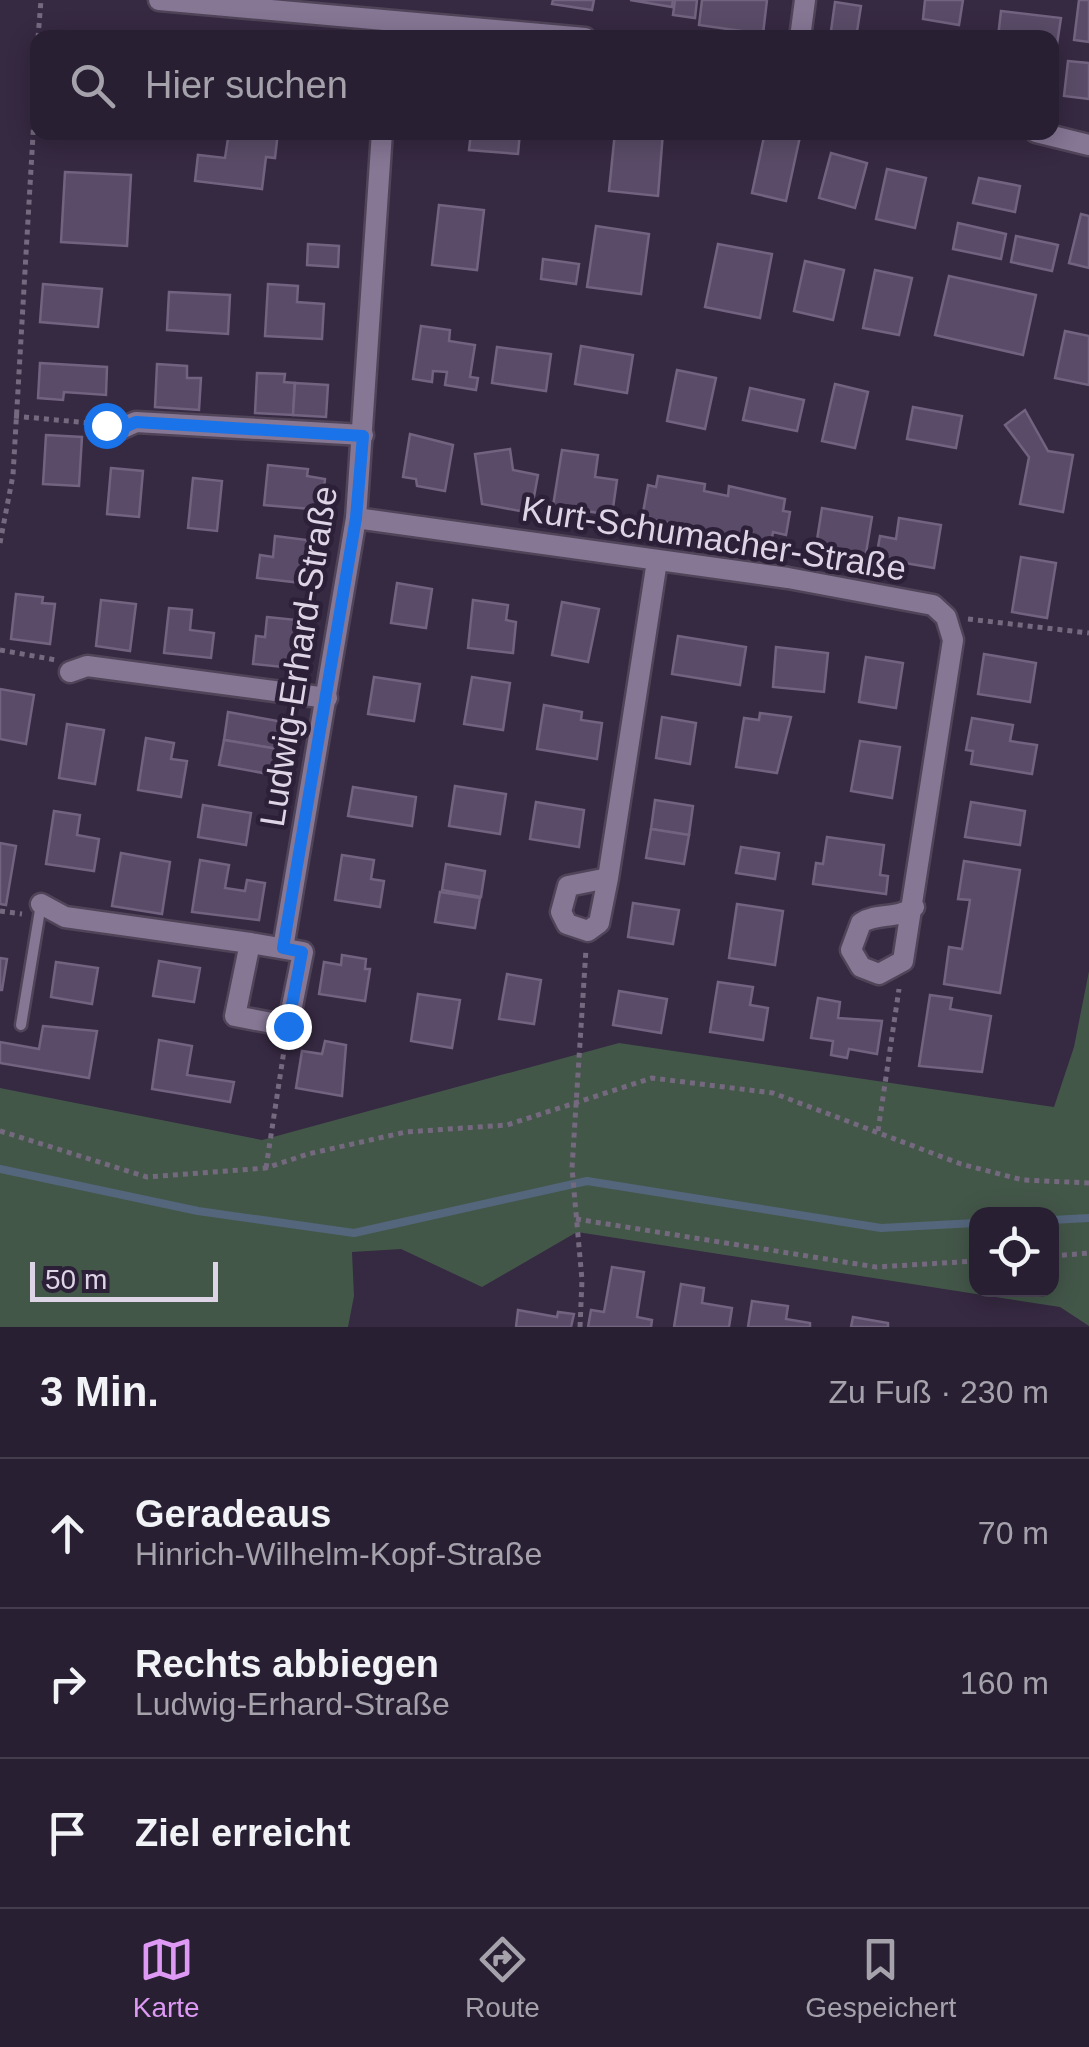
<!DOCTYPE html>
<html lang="de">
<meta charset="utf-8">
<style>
body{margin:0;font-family:Arial,sans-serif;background:#342c3e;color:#f1f3f6}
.controls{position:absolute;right:30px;bottom:30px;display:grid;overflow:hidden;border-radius:20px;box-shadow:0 5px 25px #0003}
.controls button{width:90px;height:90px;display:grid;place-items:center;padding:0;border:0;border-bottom:2px solid #443d4d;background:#281f32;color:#f1f3f6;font:50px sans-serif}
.scale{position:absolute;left:30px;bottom:25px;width:188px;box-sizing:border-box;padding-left:10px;border:5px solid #ddd4e5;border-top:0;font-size:28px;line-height:35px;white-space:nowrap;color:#ddd4e5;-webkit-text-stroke:8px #2c1f38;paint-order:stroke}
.stop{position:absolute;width:30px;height:30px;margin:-22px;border:8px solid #1a73e8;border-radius:50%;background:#fff}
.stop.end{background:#1a73e8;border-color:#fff;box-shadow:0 2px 10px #0008}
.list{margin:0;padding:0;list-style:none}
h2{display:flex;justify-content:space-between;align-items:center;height:130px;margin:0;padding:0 40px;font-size:42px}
h2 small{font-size:32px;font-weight:400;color:#a5a2ac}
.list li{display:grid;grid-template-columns:65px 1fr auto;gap:30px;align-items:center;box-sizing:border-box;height:150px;padding:0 40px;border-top:2px solid #443d4d}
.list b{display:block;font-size:38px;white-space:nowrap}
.list p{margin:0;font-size:32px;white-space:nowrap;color:#a5a2ac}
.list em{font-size:32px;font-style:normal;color:#a5a2ac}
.icon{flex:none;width:55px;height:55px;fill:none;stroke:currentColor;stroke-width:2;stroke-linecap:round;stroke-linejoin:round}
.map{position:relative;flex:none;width:1089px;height:1327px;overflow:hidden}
.search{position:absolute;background:#281f32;box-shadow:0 5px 25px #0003;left:30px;right:30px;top:30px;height:110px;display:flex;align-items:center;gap:25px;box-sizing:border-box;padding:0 35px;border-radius:20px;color:#a5a2ac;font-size:38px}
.sheet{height:580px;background:#281f32}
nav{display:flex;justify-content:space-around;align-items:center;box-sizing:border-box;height:140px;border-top:2px solid #443d4d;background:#281f32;font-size:28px;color:#a5a2ac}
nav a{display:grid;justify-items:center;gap:5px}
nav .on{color:#dd99f4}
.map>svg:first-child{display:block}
.green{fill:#435749;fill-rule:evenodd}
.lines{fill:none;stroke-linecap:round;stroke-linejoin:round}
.stream{stroke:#54667c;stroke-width:8}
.building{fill:#5a4c68;stroke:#726380;stroke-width:2.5}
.lane-casing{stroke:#504459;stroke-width:15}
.street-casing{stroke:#504459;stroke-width:25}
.path{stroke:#75697f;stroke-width:5;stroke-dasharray:5 5;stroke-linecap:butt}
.lane{stroke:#867795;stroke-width:10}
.street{stroke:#867795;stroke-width:20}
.route{stroke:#1a73e8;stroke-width:12}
.labels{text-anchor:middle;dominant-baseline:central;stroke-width:9;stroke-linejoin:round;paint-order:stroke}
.street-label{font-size:35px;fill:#ddd4e5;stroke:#2c1f38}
</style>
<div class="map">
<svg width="1089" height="1327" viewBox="0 0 1089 1327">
<rect width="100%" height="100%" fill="#362942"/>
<path class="green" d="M1089,971V1326L1060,1307L577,1232L482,1287L401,1249L352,1252L354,1296L348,1327H0V1088L262,1140L619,1043L1054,1107L1074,1047ZM1052,1214V1290H976V1214Z"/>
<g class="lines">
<g class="stream">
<path d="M0,1169L198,1211L354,1233L587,1181L881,1228L976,1223"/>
<path d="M1052,1220L1089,1218"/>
</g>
</g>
<g class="building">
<path d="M553,0H594L592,10L552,4Z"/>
<path d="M630,0H673L672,7Z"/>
<path d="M675,0H697L695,18L673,15Z"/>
<path d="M702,0H767L763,34L699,25Z"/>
<path d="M925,0H963L959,25L923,19Z"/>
<path d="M1079,0H1089V42L1074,40Z"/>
<path d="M835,2L861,6L856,38H830Z"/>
<path d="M1001,11L1061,18L1057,44L1052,43V38L998,37Z"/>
<path d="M1068,61L1089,63V99L1064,96Z"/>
<path d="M229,132H278L275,158L266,157L262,189L195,181L198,155L225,158Z"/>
<path d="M471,132H520L518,154L469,150Z"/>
<path d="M615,132H663L658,196L609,191Z"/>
<path d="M801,132L786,201L752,193L765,132Z"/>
<path d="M831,153L867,163L855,208L819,198Z"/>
<path d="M887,169L926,178L915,228L876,219Z"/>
<path d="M65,172L131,175L127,246L61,242Z"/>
<path d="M979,178L1020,186L1015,212L973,203Z"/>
<path d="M439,205L484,210L477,270L432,265Z"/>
<path d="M1081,214L1089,216V268L1069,263Z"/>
<path d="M958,223L1006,234L1001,259L953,249Z"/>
<path d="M596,226L649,234L641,294L587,287Z"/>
<path d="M1016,236L1058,245L1052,271L1011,262Z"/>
<path d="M308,244L339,246L338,267L307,265Z"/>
<path d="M718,244L772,254L760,318L705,307Z"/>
<path d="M543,259L579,264L576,284L541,279Z"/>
<path d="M805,261L844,270L833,320L794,311Z"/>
<path d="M875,270L912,278L899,335L863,328Z"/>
<path d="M949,276L1036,295L1023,355L935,335Z"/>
<path d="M43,284L102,289L98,327L40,322Z"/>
<path d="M268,284L298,286L297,302L324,304L322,339L265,336Z"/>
<path d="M169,292L230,295L228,334L167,330Z"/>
<path d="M421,326L450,330L449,341L475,345L470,377L478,378L476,390L445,385L447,372L433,371L432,382L413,379Z"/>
<path d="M1065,331L1089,336V385L1055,378Z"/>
<path d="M581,346L633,355L627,393L575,384Z"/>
<path d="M497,347L551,354L546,391L492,383Z"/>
<path d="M40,363L107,367L106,395L64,392L63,400L38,398Z"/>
<path d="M157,364L187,366V378H201L199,410L155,407Z"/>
<path d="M677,370L716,378L705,429L667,421Z"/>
<path d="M257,373L285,374L284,382L295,383L293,415L255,413Z"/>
<path d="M295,383L328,385L326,417L293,415Z"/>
<path d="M835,384L868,392L855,448L822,441Z"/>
<path d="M750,388L804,400L797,431L743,420Z"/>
<path d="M913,407L962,416L956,448L907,439Z"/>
<path d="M1025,410L1048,451L1073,455L1063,512L1020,504L1029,457L1005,425Z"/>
<path d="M410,434L453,445L445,491L417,486L416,479L403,477Z"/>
<path d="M46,435L82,437L79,486L43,484Z"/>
<path d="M510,449L513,470L538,475L531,513L482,504L475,454Z"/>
<path d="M562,450L598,455L595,477L617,480L612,515L553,506Z"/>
<path d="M268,465L308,469L307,476L325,479L322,510L264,505Z"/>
<path d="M111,468L143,471L139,517L107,514Z"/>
<path d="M658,476L705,484L704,491L728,496L729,486L785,499L783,511L790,512L786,535L773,532L771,543L729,533L728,538L720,537L718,545L700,541L702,529L642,518L648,485L656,487Z"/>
<path d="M193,478L222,481L217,531L188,528Z"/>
<path d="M822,508L872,517L865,559L816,546Z"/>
<path d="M899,518L941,525L934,568L876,558L880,536L896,539Z"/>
<path d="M275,536L307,540L302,583L257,578L260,555L273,557Z"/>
<path d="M1021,557L1056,563L1047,618L1012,612Z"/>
<path d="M397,583L432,589L426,628L391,623Z"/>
<path d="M16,594L43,597L42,603L55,604L50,644L11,639Z"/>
<path d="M101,600L136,604L130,651L96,646Z"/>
<path d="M473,600L508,605L506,620L516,622L513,653L468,648Z"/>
<path d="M562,602L599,609L588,662L552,655Z"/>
<path d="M169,608L192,610L190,630L214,633L211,658L164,653Z"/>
<path d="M267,617L297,620L292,668L253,664L256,636L265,637Z"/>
<path d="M678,636L746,647L740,685L672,674Z"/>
<path d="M776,647L828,653L824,692L773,687Z"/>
<path d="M984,654L1036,663L1030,702L978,694Z"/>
<path d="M866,657L903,663L896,708L859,702Z"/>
<path d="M374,677L420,684L414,721L368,714Z"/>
<path d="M472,677L510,683L503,730L464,724Z"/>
<path d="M0,689L34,695L26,744L0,739Z"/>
<path d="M544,705L582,712L581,720L602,723L597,759L537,749Z"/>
<path d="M228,712L283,722L278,749L224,740Z"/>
<path d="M760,713L791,717L777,773L736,767L744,718L759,720Z"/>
<path d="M662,717L696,723L690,764L656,758Z"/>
<path d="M972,718L1013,725L1010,741L1037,745L1032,774L971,764L973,751L966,750Z"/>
<path d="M67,724L104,730L95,784L59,778Z"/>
<path d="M146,738L174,743L171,759L187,761L181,797L138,790Z"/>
<path d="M224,740L278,749L274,775L219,765Z"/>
<path d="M860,741L900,747L892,798L851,791Z"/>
<path d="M455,786L506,794L500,834L449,826Z"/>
<path d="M353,787L416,797L412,826L348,816Z"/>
<path d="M655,800L693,806L689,835L651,829Z"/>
<path d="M536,802L584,810L579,847L530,839Z"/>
<path d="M971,802L1025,811L1020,845L965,837Z"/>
<path d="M203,805L251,813L246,845L198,837Z"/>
<path d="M54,811L80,815L77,835L99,839L94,871L46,864Z"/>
<path d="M651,829L689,835L684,864L646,858Z"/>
<path d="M827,837L884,845L880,875L888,876L886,894L813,884L816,863L823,864Z"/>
<path d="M0,843L16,846L6,905L0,904Z"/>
<path d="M741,847L779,853L775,879L736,873Z"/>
<path d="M121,853L170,862L162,914L112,906Z"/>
<path d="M342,855L374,860L371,879L384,881L380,907L335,900Z"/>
<path d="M200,860L229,865L225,888L245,891L247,880L265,883L259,920L192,912Z"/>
<path d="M964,861L1020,870L1000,993L944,984L949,947L962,949L970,900L958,899Z"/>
<path d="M446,864L485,871L481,897L442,890Z"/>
<path d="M440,892L480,898L475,928L435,922Z"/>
<path d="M633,903L679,910L673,944L628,937Z"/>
<path d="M737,904L783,911L775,965L729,958Z"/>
<path d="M342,955L366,959L365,969H370L365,1001L319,994L324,962L341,965Z"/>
<path d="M0,958L7,959L2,990H0Z"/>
<path d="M159,961L200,968L194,1002L153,996Z"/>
<path d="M56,962L98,968L92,1004L51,997Z"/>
<path d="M507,974L541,980L534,1024L499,1019Z"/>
<path d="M718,982L753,987L750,1005L768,1008L763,1040L710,1032Z"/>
<path d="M619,991L667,999L661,1033L613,1025Z"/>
<path d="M418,994L460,1000L452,1048L411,1041Z"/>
<path d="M930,995L952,998L950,1009L991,1016L982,1072L919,1066Z"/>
<path d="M818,998L840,1002L838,1018L882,1021L877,1054L849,1049L847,1058L831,1055L833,1041L811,1038Z"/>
<path d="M43,1026L97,1031L89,1078L0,1063V1042L39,1049Z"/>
<path d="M159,1040L192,1046L187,1075L234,1082L230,1102L152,1089Z"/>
<path d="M325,1041L346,1045L342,1096L296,1088L302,1051L322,1054Z"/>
<path d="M612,1267L644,1272L637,1317L652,1320L651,1327H588L591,1310L604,1312Z"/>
<path d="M681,1284L704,1288L702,1303L732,1308L729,1327H674Z"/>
<path d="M752,1301L788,1306L786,1319L810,1323V1327H748Z"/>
<path d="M518,1310L557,1317L558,1312L574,1314L571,1327H516Z"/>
<path d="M853,1317L888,1323V1327H851Z"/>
</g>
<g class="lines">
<defs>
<path id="lane" d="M21,1025L41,904"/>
<g id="street">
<path d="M159,0L585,38"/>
<path d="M800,38L805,0"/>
<path d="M1036,132L1089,145"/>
<path d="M118,430L136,422L363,435"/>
<path d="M356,518L788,578L933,605L946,617L953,640L903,961L879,974L861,967L851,950L861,923C879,912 896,920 914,907"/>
<path d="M70,672L87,666L327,698"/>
<path d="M608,878L568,886L561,912L567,924L588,931L599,923L608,878L657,561"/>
<path d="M41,904L65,917L250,943"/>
<path d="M250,943L303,952L288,1026L235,1016Z"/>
<path d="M283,948L356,518L382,132"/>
</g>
</defs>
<use href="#lane" class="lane-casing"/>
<use href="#street" class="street-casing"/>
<g class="path">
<path d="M38,38L41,0"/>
<path d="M14,416L100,424"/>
<path d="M0,543L13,475L38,50"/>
<path d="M968,619L1089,633"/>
<path d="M0,650L56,660"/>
<path d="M0,911L22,914"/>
<path d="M0,1131L147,1177L266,1168L308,1154L406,1132L507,1125L652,1078L773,1093L961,1164L1023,1180L1089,1183"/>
<path d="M878,1131L899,989"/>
<path d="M266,1168L285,1044"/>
<path d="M576,1219L876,1267L976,1261"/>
<path d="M1052,1256L1089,1253"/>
<path d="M580,1327L582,1280L572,1168L586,949"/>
</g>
<use href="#lane" class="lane"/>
<use href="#street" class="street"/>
</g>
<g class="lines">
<path class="route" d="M106,425L118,430L136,422L363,436L356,518L283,948L302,952L288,1026"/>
</g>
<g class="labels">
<g class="street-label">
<text transform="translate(714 538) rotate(9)">Kurt-Schumacher-Straße</text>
<text transform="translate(298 656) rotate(-81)">Ludwig-Erhard-Straße</text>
</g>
</g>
</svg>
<div class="controls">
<button><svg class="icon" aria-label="locate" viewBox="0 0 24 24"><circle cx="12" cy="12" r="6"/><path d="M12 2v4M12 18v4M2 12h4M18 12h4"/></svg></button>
</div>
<div class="scale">50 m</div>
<div class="stop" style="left:106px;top:425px"></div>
<div class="stop end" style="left:288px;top:1026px"></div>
<div class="search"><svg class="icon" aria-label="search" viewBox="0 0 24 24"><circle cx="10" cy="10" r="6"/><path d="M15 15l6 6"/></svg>Hier suchen</div>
</div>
<section class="sheet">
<h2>3 Min.<small>Zu Fuß · 230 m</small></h2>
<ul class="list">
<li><svg class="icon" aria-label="ahead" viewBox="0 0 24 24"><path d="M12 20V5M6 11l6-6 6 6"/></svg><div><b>Geradeaus</b><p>Hinrich-Wilhelm-Kopf-Straße</p></div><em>70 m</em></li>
<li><svg class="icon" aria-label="right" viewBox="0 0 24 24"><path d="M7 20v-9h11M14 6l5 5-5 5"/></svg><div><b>Rechts abbiegen</b><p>Ludwig-Erhard-Straße</p></div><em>160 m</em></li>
<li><svg class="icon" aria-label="arrive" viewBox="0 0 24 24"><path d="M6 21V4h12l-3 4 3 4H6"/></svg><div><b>Ziel erreicht</b></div></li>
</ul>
</section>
<nav>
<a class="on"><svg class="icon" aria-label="map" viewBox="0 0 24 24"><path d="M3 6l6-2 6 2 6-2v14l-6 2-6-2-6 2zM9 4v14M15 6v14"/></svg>Karte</a>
<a><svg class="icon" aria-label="directions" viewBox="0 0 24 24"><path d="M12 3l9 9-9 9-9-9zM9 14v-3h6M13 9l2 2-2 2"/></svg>Route</a>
<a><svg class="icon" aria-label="saved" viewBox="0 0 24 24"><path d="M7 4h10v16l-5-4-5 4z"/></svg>Gespeichert</a>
</nav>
